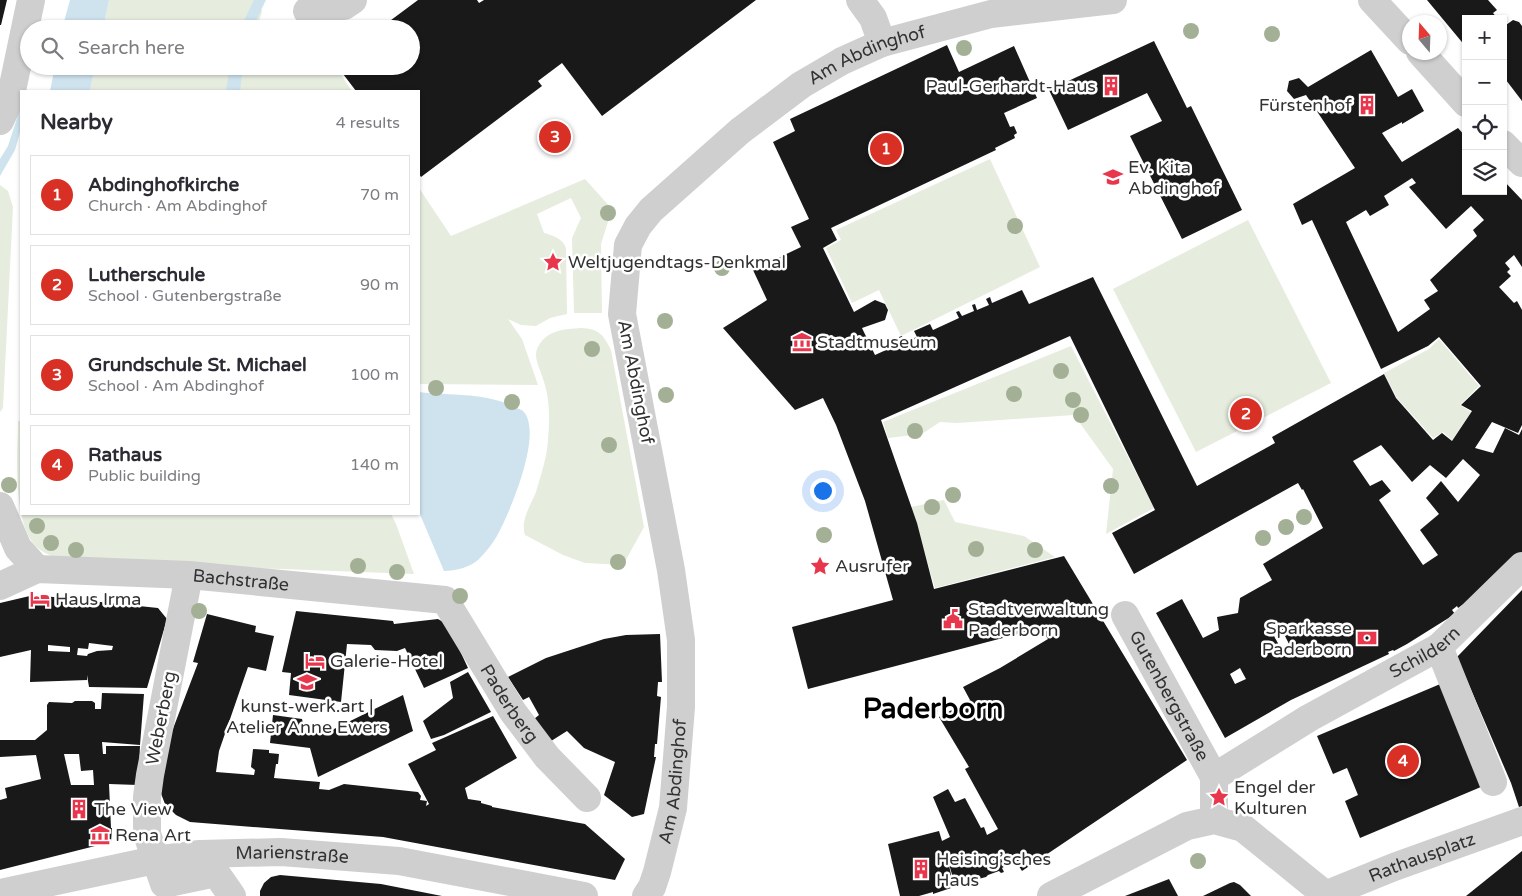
<!DOCTYPE html>
<meta charset="utf-8">
<style>
body{margin:0;font-family:"Varela Round",sans-serif;background:#f2f2f3;color:#2b2b33}
.controls{position:absolute;right:15px;top:15px;display:grid;overflow:hidden;border-radius:0px;box-shadow:0 1px 4px #0004}
.controls button{width:45px;height:45px;display:grid;place-items:center;padding:0;border:0;border-bottom:1px solid #e1e1e2;background:#fff;color:#2b2b33;font:25px sans-serif}
.compass{position:absolute;left:1402px;top:15px;width:45px;height:45px;border-radius:50%;background:#fff;box-shadow:0 1px 4px #0004;rotate:341deg}
.you{position:absolute;left:822px;top:490px;width:18px;height:18px;margin:-12px;border:4px solid #fff;border-radius:50%;background:#1a73e8;box-shadow:0 0 0 8px #1a73e833}
.badge{display:grid;place-items:center;width:32px;height:32px;border-radius:50%;background:#d93025;color:#fff;font-size:16px;font-weight:700}
.pin{position:absolute;translate:-50% -50%;border:2px solid #fff;box-shadow:0 1px 5px #0006}
.list{margin:0;padding:0;list-style:none}
h2{display:flex;justify-content:space-between;align-items:center;height:65px;margin:0;padding:0 20px;font-size:21px}
h2 small{font-size:16px;font-weight:400;color:#7c7c81}
.list li{display:grid;grid-template-columns:32px 1fr auto;gap:15px;align-items:center;box-sizing:border-box;height:80px;margin:0 10px 10px;padding:0 10px;border:1px solid #e1e1e2;border-radius:0px}
.list b{display:block;font-size:19px;white-space:nowrap}
.list p{margin:0;font-size:16px;white-space:nowrap;color:#7c7c81}
.list em{font-size:16px;font-style:normal;color:#7c7c81}
.icon{flex:none;width:28px;height:28px;fill:none;stroke:currentColor;stroke-width:2;stroke-linecap:round;stroke-linejoin:round}
.map{position:relative;flex:none;width:1522px;height:896px;overflow:hidden}
.search{position:absolute;background:#fff;box-shadow:0 1px 4px #0004;left:20px;top:20px;width:400px;height:55px;display:flex;align-items:center;gap:12px;box-sizing:border-box;padding:0 18px;border-radius:28px;color:#7c7c81;font-size:19px}
.panel{position:absolute;background:#fff;box-shadow:0 1px 4px #0004;left:20px;top:90px;width:400px;height:425px;border-radius:0px}
.map>svg:first-child{display:block}
.green{fill:#e6ecde}
.water{fill:#cee3ee}
.building{fill:#191919;fill-rule:evenodd}
.lines{fill:none;stroke-linecap:round;stroke-linejoin:round}
.minor{stroke:#cfcfcf;stroke-width:28}
.tree{fill:#a3b095}
.labels{text-anchor:middle;dominant-baseline:central;stroke-width:5;stroke-linejoin:round;paint-order:stroke}
.street-label{font-size:18px;fill:#323232;stroke:#fff}
.poi-label{font-size:18px;fill:#323232;stroke:#fff;text-anchor:start}
.town-label{font-size:28px;font-weight:bold;fill:#000;stroke:#fff}
</style>
<div class="map">
<svg width="1522" height="896" viewBox="0 0 1522 896">
<rect width="100%" height="100%" fill="#fff"/>
<g class="green">
<path d="M109,0H259L262,12L256,29H103Z"/>
<path d="M95,66H335L352,91H90Z"/>
<path d="M990,159L1040,267L901,336L879,290L852,303L826,248L841,240L836,230Z"/>
<path d="M585,179L612,209L601,244L602,313H574L572,238L581,218L571,198L537,214L544,233C554,236 562,238 566,248L567,314L550,318L536,326L521,325L508,319L522,339L538,385L419,384V188L451,236Z"/>
<path d="M0,185L8,191L13,207L3,408L0,412Z"/>
<path d="M1248,220L1331,383L1196,452L1113,289Z"/>
<path d="M581,328C599,329 603,334 611,350L644,527L623,565L585,563L563,555L525,535C520,520 531,505 536,492C541,475 547,457 548,440C550,417 550,397 542,376C539,367 533,356 538,347C547,330 564,329 581,328Z"/>
<path d="M1439,339L1479,386L1460,405L1471,412L1452,440L1443,432L1433,438L1397,398L1384,373L1429,349Z"/>
<path d="M1071,346L1154,508L1106,534L1113,469L1074,415L957,423L940,422L922,434L888,438L883,422Z"/>
<path d="M18,421H21V514H391L396,524L414,574L64,561C56,557 45,554 39,549C11,528 18,453 18,421Z"/>
<path d="M944,500L955,522L1024,536L1055,557L935,588L911,507Z"/>
</g>
<g class="water">
<path d="M70,0H109L103,29H62Z"/>
<path d="M254,0H266L252,29H240Z"/>
<path d="M55,66H95L90,91H50Z"/>
<path d="M230,66H243L240,91H226Z"/>
<path d="M21,99V129L15,150L0,176V159L8,146L18,115Z"/>
<path d="M419,392C452,396 481,392 513,406C515,408 521,409 523,411C544,432 510,512 498,534C494,542 486,552 479,559C471,567 456,571 444,571L419,512Z"/>
</g>
<g class="building">
<path d="M0,0H7L1,25H0Z"/>
<path d="M418,0H477L479,3L484,0H756L602,116L562,63L538,81L542,86L421,177L419,174V91H356L337,66H411V29H379Z"/>
<path d="M1427,0H1488L1497,10L1493,13L1498,19H1466V47Z"/>
<path d="M1513,20L1519,22L1522,26V101L1506,80L1503,82V23L1506,25Z"/>
<path d="M1154,41L1187,108L1191,106L1242,210L1182,239L1130,136L1162,121L1147,93L1068,130L1049,90Z"/>
<path d="M947,45L959,72L1014,46L1037,98L1004,113L1010,127L1014,126L1017,133L1014,135L1015,138L995,148L996,150L831,228L837,240L823,248L854,312L875,300L885,304L888,310L885,320L862,328L875,355L886,350L884,344L887,343L889,349L902,343L899,337L902,336L904,342L917,337L914,331L930,324L933,330L959,318L956,312L959,311L962,316L974,311L972,305L975,304L977,310L989,305L986,299L990,297L992,303L1022,290L1029,304L1093,277L1197,486L1275,443L1272,437L1384,374L1396,398L1433,440L1442,433L1452,441L1472,411L1461,405L1481,386L1439,337L1428,346L1381,369L1312,220L1302,225L1293,204L1355,168L1306,95L1294,99L1287,91L1289,81L1299,78L1308,87L1371,50L1398,97L1412,89L1424,111L1402,124V122L1382,133L1402,162L1458,128L1466,137V191H1503V180L1522,200V267L1514,255L1505,263L1510,269L1507,272L1511,276L1499,287L1514,303L1517,301L1522,310V425L1518,433L1492,422L1475,448L1493,453L1505,428L1519,435L1522,429V554L1471,599L1458,608L1457,606L1452,610L1455,614L1407,644L1394,651L1393,650L1388,652L1389,654L1291,700L1225,738L1156,613L1182,599L1203,638L1219,630L1217,617L1238,613L1240,598L1272,580L1263,564L1323,528L1303,489L1302,490L1298,483L1134,574L1112,533L1155,510L1070,336L881,420L917,523L934,589L1064,556L1187,760L1022,871L1015,860L1002,868L1004,872L1001,873L999,871L988,875L986,877L955,885L947,857L954,887L933,894V892L919,896H900L888,844L939,831L942,841L950,837L933,797L948,789L955,802L965,798L981,828L984,827L987,835L998,829L965,769L969,767L939,717L970,700L963,687L1000,668L1048,639L1041,628L808,689L792,627L893,600L865,501L836,425L823,398L795,410L723,328L767,300L753,270L801,247L791,227L809,219L773,142L795,131L790,119ZM1412,178L1416,183L1409,187L1446,229L1471,206L1484,220L1473,230L1477,236L1430,280L1438,291L1424,300L1430,309L1398,332L1346,222L1366,210L1370,216L1389,205L1384,196ZM1381,445L1412,482L1430,465L1446,478L1463,459L1480,475L1458,502L1441,481L1426,498L1439,514L1420,530L1438,555L1423,565L1379,500L1391,491L1382,480L1370,486L1353,461ZM1283,632L1291,648L1290,653L1285,656L1274,636ZM1240,668L1246,679L1235,684L1230,674Z"/>
<path d="M1522,590V806L1519,807L1511,783L1457,657Z"/>
<path d="M34,595L158,608L167,619L147,688L89,687L87,675V680L30,682L31,650L0,657V603ZM89,643L113,646L112,650L97,651L88,654L87,656L77,655L78,648L88,649ZM48,645L70,647V652L48,651Z"/>
<path d="M296,611L393,621L394,624L438,619L448,625L468,668L424,688L405,648L397,651L375,650L371,645L347,644L341,702L289,695L291,673L282,672Z"/>
<path d="M207,614L256,626L255,632L274,636L266,671L248,667L219,751L216,772L254,775L255,770L251,767L253,749L269,750V753L279,754L278,764H276L274,778L320,782L319,789L329,790L344,784L418,792L421,796L420,800L427,801L426,806L429,804L408,764L436,750L432,743L493,716L517,758L465,788L468,799L481,801V803L492,806V807L585,824L625,859L615,880L383,837L190,822L176,815L165,804L160,791L171,734L198,663L193,662Z"/>
<path d="M660,634L662,682H658L657,696L661,697L657,744H655L654,757H656L644,814L632,817L604,795L615,762L584,748L567,731L548,743L534,719L539,715L529,697L523,700L508,677L546,658L604,639L626,635Z"/>
<path d="M468,672L491,712L444,735L431,739L423,721L453,698L450,682Z"/>
<path d="M1445,682L1488,784L1360,838L1345,801L1358,795L1347,768L1333,774L1317,736Z"/>
<path d="M102,693L144,694L140,745L102,742L103,754H106V746H140L138,785L109,784L111,828H112L111,842L0,870V800L7,798L5,788L41,779L36,755L0,757V740H35L47,730V705L49,702L72,703L75,701H92L95,703V709H101ZM64,754H79L81,771L93,770L94,785H71Z"/>
<path d="M403,695L413,731L318,777L310,748L270,743L273,715L302,719L305,731L331,724L334,729Z"/>
<path d="M1522,851V896H1466Z"/>
<path d="M280,875L381,884L442,896H260V891L264,883L271,877Z"/>
<path d="M1169,879L1178,896H1125Z"/>
<path d="M1234,882L1240,885L1251,896H1203L1230,883Z"/>
</g>
<g class="lines">
<g class="minor">
<path d="M860,0L873,18L882,43"/>
<path d="M1372,0L1410,41"/>
<path d="M307,11L344,6L353,0"/>
<path d="M1420,52L1466,103"/>
<path d="M0,121L10,100L31,0"/>
<path d="M1503,144L1522,163"/>
<path d="M0,506L18,548L37,569"/>
<path d="M189,575L150,775L147,797V834L164,884L216,873L232,896"/>
<path id="s1" d="M0,586L37,569L189,575L445,600L513,712L547,757L587,798"/>
<path id="s2" d="M1125,615L1214,777"/>
<path d="M1439,647L1493,782"/>
<path id="s3" d="M1214,820V777L1309,718L1439,647L1522,566"/>
<path id="s4" d="M0,893L155,860L200,854L281,852L399,861L584,896"/>
<path id="s5" d="M1325,895L1394,867L1522,821"/>
<path id="s6" d="M646,896L652,887L657,872L673,808L681,707V640L671,570L622,314L628,245L638,226L651,210L740,131L801,85L842,61L882,43L991,14L1113,0"/>
<path d="M1051,896L1187,826L1214,820L1243,828L1327,896"/>
</g>
</g>
<g class="tree">
<circle cx="1191" cy="31" r="8"/>
<circle cx="1272" cy="34" r="8"/>
<circle cx="964" cy="48" r="8"/>
<circle cx="608" cy="213" r="8"/>
<circle cx="1015" cy="226" r="8"/>
<circle cx="722" cy="268" r="8"/>
<circle cx="665" cy="321" r="8"/>
<circle cx="592" cy="349" r="8"/>
<circle cx="1061" cy="371" r="8"/>
<circle cx="436" cy="388" r="8"/>
<circle cx="1014" cy="394" r="8"/>
<circle cx="666" cy="395" r="8"/>
<circle cx="1073" cy="400" r="8"/>
<circle cx="512" cy="402" r="8"/>
<circle cx="1081" cy="415" r="8"/>
<circle cx="915" cy="431" r="8"/>
<circle cx="609" cy="445" r="8"/>
<circle cx="9" cy="485" r="8"/>
<circle cx="1111" cy="486" r="8"/>
<circle cx="953" cy="495" r="8"/>
<circle cx="932" cy="507" r="8"/>
<circle cx="1304" cy="517" r="8"/>
<circle cx="37" cy="526" r="8"/>
<circle cx="1286" cy="527" r="8"/>
<circle cx="824" cy="535" r="8"/>
<circle cx="1263" cy="538" r="8"/>
<circle cx="51" cy="543" r="8"/>
<circle cx="976" cy="549" r="8"/>
<circle cx="76" cy="550" r="8"/>
<circle cx="1035" cy="550" r="8"/>
<circle cx="618" cy="562" r="8"/>
<circle cx="358" cy="566" r="8"/>
<circle cx="397" cy="572" r="8"/>
<circle cx="460" cy="596" r="8"/>
<circle cx="199" cy="611" r="8"/>
<circle cx="930" cy="711" r="8"/>
<circle cx="1198" cy="861" r="8"/>
</g>
<defs>
<symbol id="building-bare" viewBox="-9 -9 18 18"><path d="M-4-6H4V6H1V3H-1V6H-4ZM-2.5-4.3h1.7v1.8h-1.7ZM.8-4.3h1.7v1.8H.8ZM-2.5-1h1.7V.8h-1.7ZM.8-1h1.7V.8H.8Z" fill="#e8364d" stroke="#fff" stroke-width="2.5" paint-order="stroke"/></symbol>
<symbol id="school-bare" viewBox="-9 -9 18 18"><path d="M0-5L7-2L0 1L-7-2ZM-4 1L0 2.5L4 1V4Q0 6-4 4Z" fill="#e8364d" stroke="#fff" stroke-width="2.5" paint-order="stroke"/></symbol>
<symbol id="sight-bare" viewBox="-9 -9 18 18"><path d="M0-6L1.8-2.2L6-1.7L2.9 1.2L3.7 5.4L0 3.3L-3.7 5.4L-2.9 1.2L-6-1.7L-1.8-2.2Z" fill="#e8364d" stroke="#fff" stroke-width="2.5" paint-order="stroke"/></symbol>
<symbol id="museum-bare" viewBox="-9 -9 18 18"><path d="M0-6L6-3V-2H-6V-3ZM-5-1h2V3h-2ZM-1-1h2V3h-2ZM3-1h2V3H3ZM-6 4H6V6H-6Z" fill="#e8364d" stroke="#fff" stroke-width="2.5" paint-order="stroke"/></symbol>
<symbol id="hotel-bare" viewBox="-9 -9 18 18"><path d="M-6-4.5h1.5V1H6V5H4.5V3h-9V5H-6ZM-4 0a1.8 1.8 0 1 1 3.6 0ZM.5 0V-2.5h3Q6-2.5 6 0Z" fill="#e8364d" stroke="#fff" stroke-width="2.5" paint-order="stroke"/></symbol>
<symbol id="civic-bare" viewBox="-9 -9 18 18"><path d="M-.6-6.5H3V-4.5H.6V-3L4-1V1h2V6H-6V1h2V-1L-.6-3ZM-1.2 2.5V6h2.4V2.5Z" fill="#e8364d" stroke="#fff" stroke-width="2.5" paint-order="stroke"/></symbol>
<symbol id="bank-bare" viewBox="-9 -9 18 18"><path d="M-6-4H6V4H-6ZM0-2.3a2.3 2.3 0 1 0 0 4.6a2.3 2.3 0 1 0 0-4.6Z" fill="#e8364d" stroke="#fff" stroke-width="2.5" paint-order="stroke"/></symbol>
</defs>
<g fill-rule="evenodd">
<use href="#building-bare" x="1097" y="72" width="28" height="28"/>
<use href="#building-bare" x="1353" y="91" width="28" height="28"/>
<use href="#school-bare" x="1099" y="163" width="28" height="28"/>
<use href="#sight-bare" x="539" y="248" width="28" height="28"/>
<use href="#museum-bare" x="788" y="328" width="28" height="28"/>
<use href="#sight-bare" x="806" y="552" width="28" height="28"/>
<use href="#hotel-bare" x="26" y="585" width="28" height="28"/>
<use href="#civic-bare" x="939" y="605" width="28" height="28"/>
<use href="#bank-bare" x="1353" y="624" width="28" height="28"/>
<use href="#hotel-bare" x="301" y="647" width="28" height="28"/>
<use href="#school-bare" x="293" y="668" width="28" height="28"/>
<use href="#sight-bare" x="1205" y="783" width="28" height="28"/>
<use href="#building-bare" x="65" y="795" width="28" height="28"/>
<use href="#museum-bare" x="86" y="821" width="28" height="28"/>
<use href="#building-bare" x="907" y="855" width="28" height="28"/>
</g>
<g class="labels">
<g class="street-label">
<text stroke="none"><textPath href="#s6" startOffset="972">Am Abdinghof</textPath></text>
<text transform="translate(636 382) rotate(79)">Am Abdinghof</text>
<text stroke="none"><textPath href="#s1" startOffset="245">Bachstraße</textPath></text>
<text stroke="none"><textPath href="#s3" startOffset="288">Schildern</textPath></text>
<text stroke="none"><textPath href="#s2" startOffset="92">Gutenbergstraße</textPath></text>
<text stroke="none"><textPath href="#s1" startOffset="572">Paderberg</textPath></text>
<text transform="translate(161 718) rotate(-79)">Weberberg</text>
<text stroke="none"><textPath href="#s6" startOffset="119">Am Abdinghof</textPath></text>
<text stroke="none"><textPath href="#s4" startOffset="296">Marienstraße</textPath></text>
<text stroke="none"><textPath href="#s5" startOffset="104">Rathausplatz</textPath></text>
</g>
<g class="poi-label">
<text x="1096" y="86" text-anchor="end">Paul-Gerhardt-Haus</text>
<text x="1352" y="105" text-anchor="end">Fürstenhof</text>
<text x="1128" y="167">Ev. Kita<tspan x="1128" dy="21">Abdinghof</tspan></text>
<text x="568" y="262">Weltjugendtags-Denkmal</text>
<text x="817" y="342">Stadtmuseum</text>
<text x="835" y="566">Ausrufer</text>
<text x="55" y="599">Haus Irma</text>
<text x="968" y="609">Stadtverwaltung<tspan x="968" dy="21">Paderborn</tspan></text>
<text x="1352" y="628" text-anchor="end">Sparkasse<tspan x="1352" dy="21">Paderborn</tspan></text>
<text x="330" y="661">Galerie-Hotel</text>
<text x="307" y="706" text-anchor="middle">kunst-werk.art |<tspan x="307" dy="21">Atelier Anne Ewers</tspan></text>
<text x="1234" y="787">Engel der<tspan x="1234" dy="21">Kulturen</tspan></text>
<text x="94" y="809">The View</text>
<text x="115" y="835">Rena Art</text>
<text x="936" y="859">Heising’sches<tspan x="936" dy="21">Haus</tspan></text>
</g>
<g class="town-label">
<text x="933" y="709">Paderborn</text>
</g>
</g>
</svg>
<div class="controls">
<button>+</button>
<button>−</button>
<button><svg class="icon" aria-label="locate" viewBox="0 0 24 24"><circle cx="12" cy="12" r="6"/><path d="M12 2v4M12 18v4M2 12h4M18 12h4"/></svg></button>
<button><svg class="icon" aria-label="layers" viewBox="0 0 24 24"><path d="M12 4l9 5-9 5-9-5zM3 14l9 5 9-5"/></svg></button>
</div>
<svg class="compass" viewBox="-18 -18 36 36"><path d="M0-13l5 13h-10z" fill="#e53935"/><path d="M0 13l5-13h-10z" fill="#7c7c81"/></svg>
<div class="you"></div>
<div class="pin badge" style="left:886px;top:149px">1</div>
<div class="pin badge" style="left:1246px;top:414px">2</div>
<div class="pin badge" style="left:555px;top:137px">3</div>
<div class="pin badge" style="left:1403px;top:761px">4</div>
<div class="search"><svg class="icon" aria-label="search" viewBox="0 0 24 24"><circle cx="10" cy="10" r="6"/><path d="M15 15l6 6"/></svg>Search here</div>
<section class="panel">
<h2>Nearby<small>4 results</small></h2>
<ul class="list">
<li><span class="badge">1</span><div><b>Abdinghofkirche</b><p>Church · Am Abdinghof</p></div><em>70 m</em></li>
<li><span class="badge">2</span><div><b>Lutherschule</b><p>School · Gutenbergstraße</p></div><em>90 m</em></li>
<li><span class="badge">3</span><div><b>Grundschule St. Michael</b><p>School · Am Abdinghof</p></div><em>100 m</em></li>
<li><span class="badge">4</span><div><b>Rathaus</b><p>Public building</p></div><em>140 m</em></li>
</ul>
</section>
</div>
